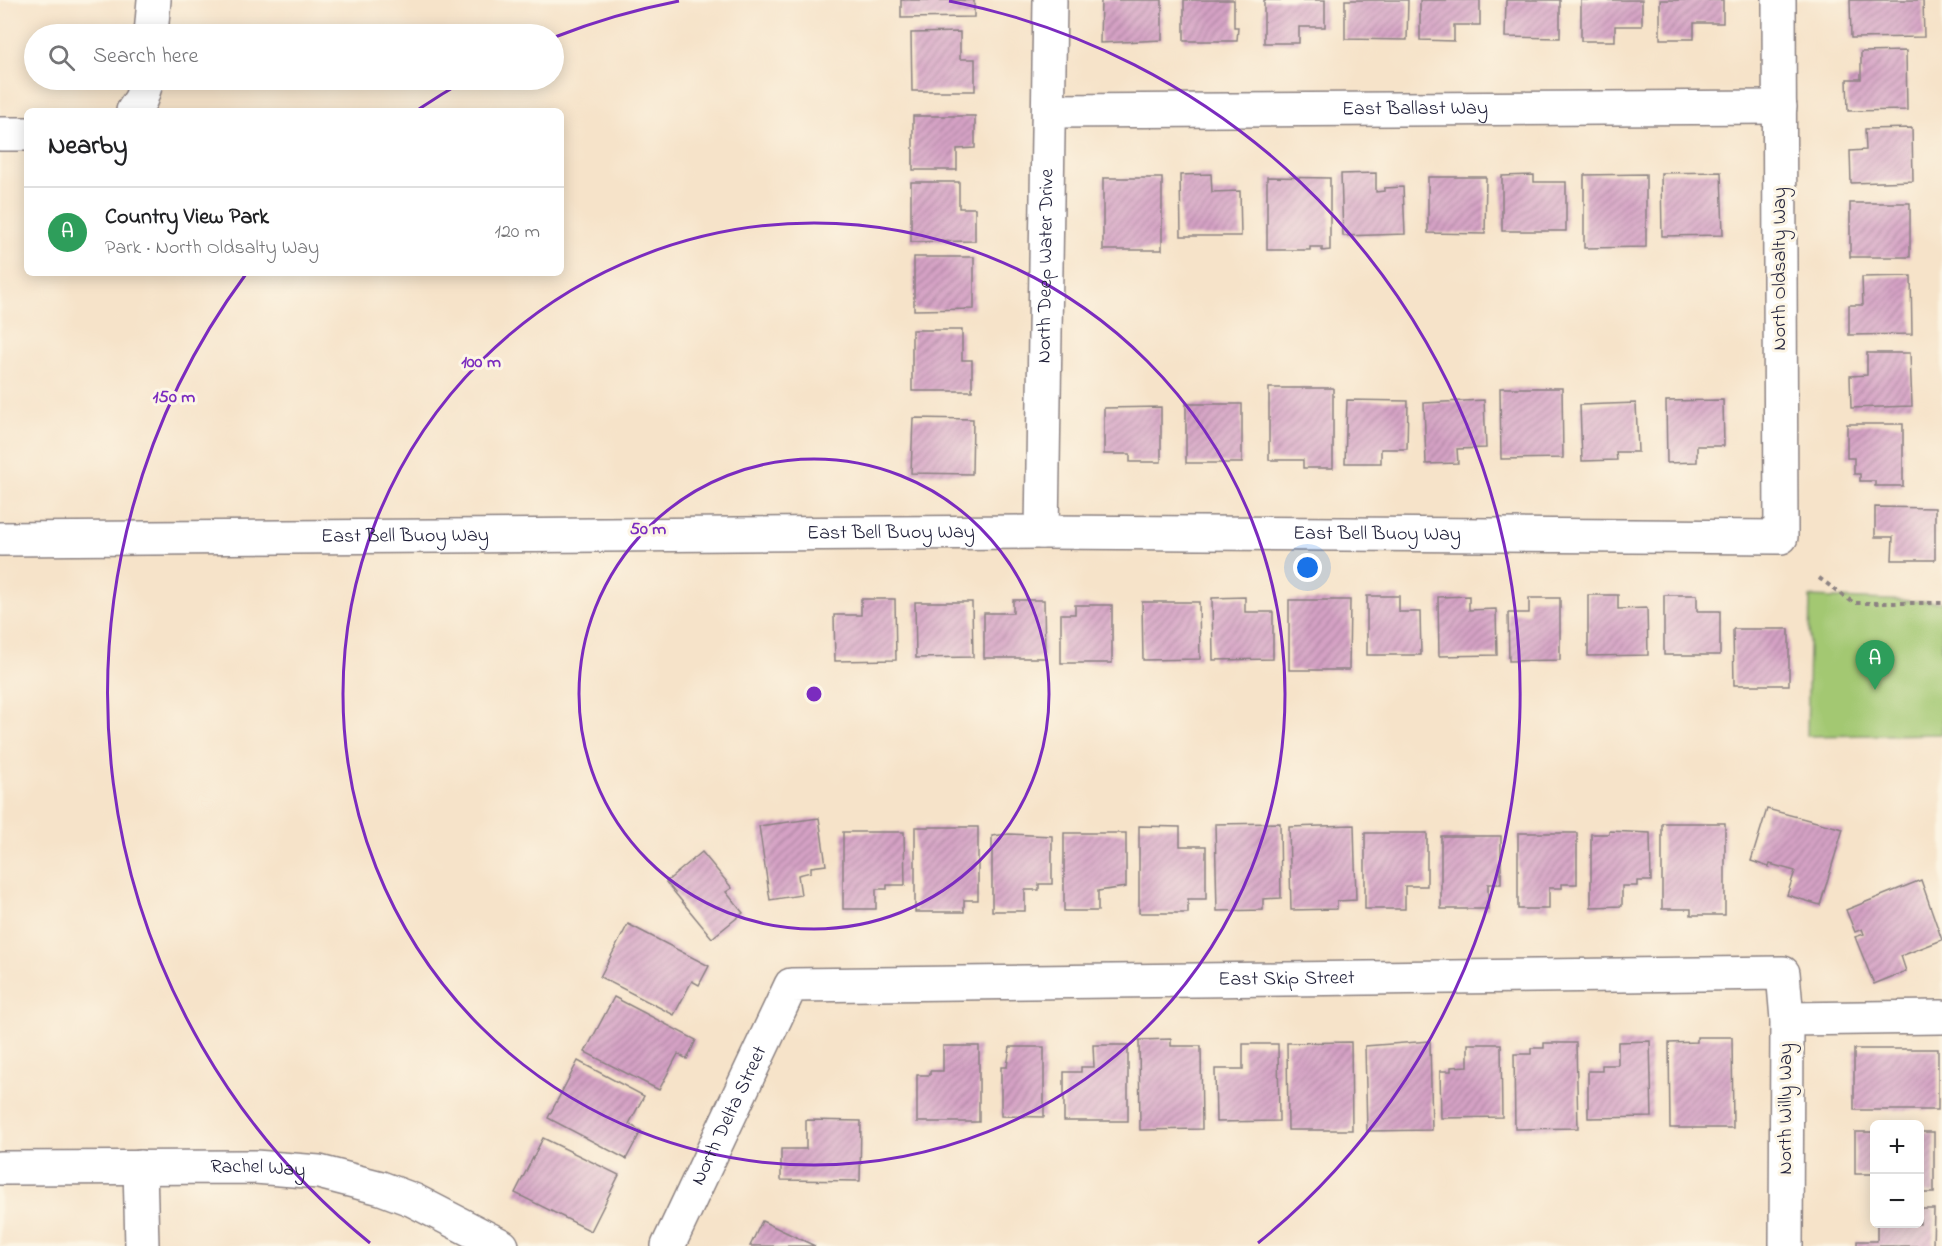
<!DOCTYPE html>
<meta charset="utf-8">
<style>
body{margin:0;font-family:"Indie Flower",sans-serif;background:#f2f2f2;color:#202124}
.controls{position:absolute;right:18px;bottom:18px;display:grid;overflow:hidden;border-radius:9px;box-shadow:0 3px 15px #0003}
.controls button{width:54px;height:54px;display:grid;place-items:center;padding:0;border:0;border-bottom:2px solid #e0e0e0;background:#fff;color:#202124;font:30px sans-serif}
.you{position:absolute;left:1308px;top:568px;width:21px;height:21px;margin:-15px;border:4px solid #fff;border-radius:50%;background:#1a73e8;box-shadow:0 0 0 9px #1a73e833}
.badge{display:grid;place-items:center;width:39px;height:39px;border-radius:50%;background:#d93025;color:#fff;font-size:20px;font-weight:700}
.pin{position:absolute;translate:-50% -50px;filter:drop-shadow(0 2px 3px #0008)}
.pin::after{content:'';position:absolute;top:32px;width:21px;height:18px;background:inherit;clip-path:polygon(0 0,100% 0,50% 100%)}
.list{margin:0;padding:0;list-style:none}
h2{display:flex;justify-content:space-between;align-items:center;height:78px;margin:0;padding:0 24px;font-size:26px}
h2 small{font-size:20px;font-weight:400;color:#757577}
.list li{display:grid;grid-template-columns:39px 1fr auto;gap:18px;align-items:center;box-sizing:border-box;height:90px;padding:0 24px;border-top:2px solid #e0e0e0}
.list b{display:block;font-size:22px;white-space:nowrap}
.list p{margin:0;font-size:20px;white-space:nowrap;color:#757577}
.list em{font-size:20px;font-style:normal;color:#757577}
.icon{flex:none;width:33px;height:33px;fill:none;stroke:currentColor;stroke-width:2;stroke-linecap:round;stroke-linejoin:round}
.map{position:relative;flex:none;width:1942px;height:1246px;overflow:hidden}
.search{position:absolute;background:#fff;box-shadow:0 3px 15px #0003;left:24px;top:24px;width:540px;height:66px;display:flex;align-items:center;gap:15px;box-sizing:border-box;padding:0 21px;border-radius:33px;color:#757577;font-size:22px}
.panel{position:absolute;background:#fff;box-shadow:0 3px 15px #0003;left:24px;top:108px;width:540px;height:168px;border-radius:9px}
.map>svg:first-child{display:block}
.park{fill:#a3c872;stroke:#627556;stroke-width:1.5}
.building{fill:url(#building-hatch)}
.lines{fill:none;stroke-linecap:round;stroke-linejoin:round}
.minor-casing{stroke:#8c8282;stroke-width:36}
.path{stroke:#8c8282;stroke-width:4;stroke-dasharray:4.5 4.5;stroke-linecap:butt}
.minor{stroke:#fff;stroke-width:33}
.ring{fill:none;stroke:#7b2cbf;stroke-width:3}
.labels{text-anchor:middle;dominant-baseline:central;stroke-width:6;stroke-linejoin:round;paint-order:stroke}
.street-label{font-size:20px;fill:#22223b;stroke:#fcf5e5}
.centre{fill:#7b2cbf;stroke:#fcf5e5;stroke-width:3}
.ring-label{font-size:18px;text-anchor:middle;font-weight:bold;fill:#7b2cbf;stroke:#fcf5e5;stroke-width:6;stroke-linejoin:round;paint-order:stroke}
</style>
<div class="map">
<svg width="1942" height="1246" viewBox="0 0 1942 1246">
<defs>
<pattern id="building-hatch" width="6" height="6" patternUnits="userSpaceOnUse" patternTransform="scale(1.5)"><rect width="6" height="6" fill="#d5a2c5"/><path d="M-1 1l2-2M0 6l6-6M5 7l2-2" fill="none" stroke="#ac84a1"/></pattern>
</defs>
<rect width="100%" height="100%" fill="#fcf5e5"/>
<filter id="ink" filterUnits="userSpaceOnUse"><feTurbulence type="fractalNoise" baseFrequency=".0167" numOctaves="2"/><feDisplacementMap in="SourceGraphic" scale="12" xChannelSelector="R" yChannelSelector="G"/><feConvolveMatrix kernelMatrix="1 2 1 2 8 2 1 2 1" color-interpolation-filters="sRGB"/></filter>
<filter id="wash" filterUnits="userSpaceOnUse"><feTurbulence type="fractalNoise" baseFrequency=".008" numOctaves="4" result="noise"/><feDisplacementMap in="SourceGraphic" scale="24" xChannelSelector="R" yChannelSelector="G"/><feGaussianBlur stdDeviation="1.35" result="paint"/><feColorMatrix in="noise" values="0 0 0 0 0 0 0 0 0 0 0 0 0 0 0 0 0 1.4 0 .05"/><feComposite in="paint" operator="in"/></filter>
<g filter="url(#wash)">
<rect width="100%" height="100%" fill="#f6e3c9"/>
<path class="park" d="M1810,597L1942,602V734L1807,736Z"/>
<g id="blocks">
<g class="building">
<path d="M901,0H974V17L901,18Z"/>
<path d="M1101,0H1162V40L1100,43Z"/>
<path d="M1184,0H1234V27H1238L1237,41H1184Z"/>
<path d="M1264,0H1325V27H1299V43H1264Z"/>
<path d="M1345,0H1408L1407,40L1345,39Z"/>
<path d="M1420,0H1480V25H1454V41L1420,40Z"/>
<path d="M1506,0H1560V38L1505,37Z"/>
<path d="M1581,0H1642V26H1615V41H1581Z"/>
<path d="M1660,0H1723V23H1694V39H1660Z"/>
<path d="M1850,0H1923L1924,37L1851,38Z"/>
<path d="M960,32V59H975V91H912L911,33Z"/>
<path d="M1906,51L1907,110L1848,111L1847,79H1861V52Z"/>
<path d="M913,116H975V148L957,149V170H913Z"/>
<path d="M1912,128L1913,181L1851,183L1850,151L1866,150L1865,129Z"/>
<path d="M1721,172L1723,235L1662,236L1661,173Z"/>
<path d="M1376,173V192L1384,191V188L1403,187L1405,234L1343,236L1341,174Z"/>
<path d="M1211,174L1212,192L1240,191L1241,236H1181L1180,175Z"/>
<path d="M1646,174V247L1584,248V175Z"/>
<path d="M1534,175V182H1566V231H1502V176Z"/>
<path d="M1267,177L1330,178V250L1322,251V247H1310V250H1267Z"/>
<path d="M1428,177H1486L1485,234L1428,233Z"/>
<rect x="1103" y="178" width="59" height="72"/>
<path d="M911,182H959V208H975V241L911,242Z"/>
<rect x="1850" y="203" width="60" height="54"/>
<path d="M914,257H974V309L914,310Z"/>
<path d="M1911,276L1912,334L1849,335V305H1863L1862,277Z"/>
<path d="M912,330H962V360H972V391H912Z"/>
<path d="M1867,353H1910L1912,406L1851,408L1850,376L1867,375Z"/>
<path d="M1269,388H1333V468H1303V460H1269Z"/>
<path d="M1500,388H1562L1563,458L1501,459Z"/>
<path d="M1347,400L1408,401L1407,449H1381V463H1345Z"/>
<path d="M1484,400L1486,448L1457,449L1458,463L1426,464L1424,403Z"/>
<path d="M1723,400L1724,446H1697V462L1667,463L1666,401Z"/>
<path d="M1636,403L1638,452H1616L1617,460L1582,461L1580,405Z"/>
<rect x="1186" y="404" width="56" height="59"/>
<path d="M1161,407V462H1130V454H1104V408Z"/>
<path d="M913,418L973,419L972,474L911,473Z"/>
<path d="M1847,424H1903V486H1875V481H1860V474H1854V458H1847Z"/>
<path d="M1875,507L1935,508V560H1892L1893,537H1875Z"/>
<path d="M1588,595H1618V609L1647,608L1648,655L1588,656Z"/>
<path d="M1664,595H1697V611H1720V655H1664Z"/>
<path d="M1367,596H1399V612H1420L1421,655H1367Z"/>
<path d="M1469,596V610L1496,609L1497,655L1439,656L1438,597Z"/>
<path d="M1245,597V612H1273V659L1213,660L1212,598Z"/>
<path d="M1529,598H1560V660L1509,661L1508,613H1529Z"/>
<path d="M861,599H895L896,660L835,661L834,615H861Z"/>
<path d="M1013,600H1044L1045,658H984V613H1013Z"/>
<path d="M1289,600H1350L1349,670H1289Z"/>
<path d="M915,602H972L973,657L916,658Z"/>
<path d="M1142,602H1199L1200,659L1143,660Z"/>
<path d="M1075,605H1112V663H1061V614H1075Z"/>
<path d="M1733,629H1789V685H1734Z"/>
<path d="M1767,809L1843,829L1820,905L1787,895L1795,871L1770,864L1769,867L1751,861Z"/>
<path d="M819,818L826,865L811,867V872L798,875L801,895L770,900L759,826Z"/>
<path d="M1280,823L1281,898L1263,899V910L1217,911L1215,824Z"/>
<path d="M1662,823H1725V915H1691V909H1662Z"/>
<path d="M1354,825L1356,900L1337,901V909L1291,910L1289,827Z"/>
<path d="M1139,826L1180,827V846H1206V899H1188V913H1139Z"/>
<path d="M915,827H978V900H964V912H915Z"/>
<path d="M1609,831L1650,833L1651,881H1637V886H1622V906L1591,907V834H1609Z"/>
<path d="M843,832H904L905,885H887V889H876V909H843Z"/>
<path d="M1064,833H1126V887L1098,891V911H1064Z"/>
<path d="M1365,833H1427V886H1405V909H1365Z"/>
<path d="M1518,833H1577V884H1562V888H1549V909H1518Z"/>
<path d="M1009,834L1052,836V884H1039V890H1025V911H992V836Z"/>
<path d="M1441,836H1501V884H1488V909H1441Z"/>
<path d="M702,852L732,888L726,892L743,913L712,938L666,882Z"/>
<path d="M1921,880L1942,940L1901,956L1906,971L1874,984L1855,937L1864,934L1862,929L1855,932L1846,910Z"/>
<path d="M628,924L709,966L699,985L692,981L674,1015L600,977Z"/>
<path d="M614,997L696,1040L687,1059L678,1054L659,1090L585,1052Z"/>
<path d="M1697,1037H1732L1733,1128H1670L1669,1043L1697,1042Z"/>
<path d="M1171,1039V1046H1201L1202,1129L1140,1130L1139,1040Z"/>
<path d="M1430,1041L1432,1130L1367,1131L1365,1046Z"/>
<path d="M1650,1041L1652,1117L1588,1118V1071H1602V1065H1618V1042Z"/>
<path d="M1351,1042L1352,1130H1288L1287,1043Z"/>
<path d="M1544,1043H1576L1578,1128L1515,1129L1514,1054H1531V1048H1544Z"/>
<path d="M1243,1044H1278L1279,1121L1216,1122L1215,1069H1243Z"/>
<path d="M1468,1044H1501L1502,1117L1441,1118L1440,1071H1451V1067L1468,1066Z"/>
<path d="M1093,1045H1128V1121H1064V1072H1081V1067H1094Z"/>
<path d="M943,1046H979V1122H917V1075H930V1071H943Z"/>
<path d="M1010,1047H1044V1117L1001,1116V1067H1007Z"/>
<rect x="1854" y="1049" width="84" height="61"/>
<path d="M578,1061L644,1096L629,1124L641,1131L626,1159L548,1118Z"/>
<path d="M806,1120L861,1121L860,1181L781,1180V1149H806Z"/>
<rect x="1855" y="1132" width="19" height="42"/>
<rect x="1920" y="1132" width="14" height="61"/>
<path d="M543,1138L619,1175L591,1231L515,1193Z"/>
<path d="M1920,1209H1934L1933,1246H1857V1241H1877V1224H1920Z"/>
<path d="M762,1221L815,1246H750Z"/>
</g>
</g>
</g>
<g filter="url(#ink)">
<use href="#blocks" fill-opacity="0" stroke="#8c8282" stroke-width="1.5"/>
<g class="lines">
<defs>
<g id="minor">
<path d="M151,34L154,0"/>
<path d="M133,111L141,99L147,80"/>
<path id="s1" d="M1049,111L1780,107"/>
<path d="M0,134H27"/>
<path id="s2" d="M1042,532L1050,0"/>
<path id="s3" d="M0,539L1042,532L1781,537L1779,0"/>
<path d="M1787,1019L1942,1017"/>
<path d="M140,1167L142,1246"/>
<path id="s4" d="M0,1168L255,1167L319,1172L381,1188L413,1200L502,1246"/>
<path id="s5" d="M668,1246L791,985L1783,973L1787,1019L1786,1246"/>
</g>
</defs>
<use href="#minor" class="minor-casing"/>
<path class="path" d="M1819,578L1854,603H1942"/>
<use href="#minor" class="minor"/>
</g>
</g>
<g class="ring">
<circle cx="814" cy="694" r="235"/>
<circle cx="814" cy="694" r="471"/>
<path d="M370 1243A706 706 0 0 1 246 274M419 109A706 706 0 0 1 466 80M555 37A706 706 0 0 1 679 1M949 1A706 706 0 0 1 1258 1243"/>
</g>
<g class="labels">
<g class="street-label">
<text stroke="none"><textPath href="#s1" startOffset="366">East Ballast Way</textPath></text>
<text stroke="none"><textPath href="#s2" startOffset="266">North Deep Water Drive</textPath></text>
<text transform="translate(1780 269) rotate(-90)">North Oldsalty Way</text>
<text stroke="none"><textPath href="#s3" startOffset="891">East Bell Buoy Way</textPath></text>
<text stroke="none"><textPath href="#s3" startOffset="1377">East Bell Buoy Way</textPath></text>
<text stroke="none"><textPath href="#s3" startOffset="405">East Bell Buoy Way</textPath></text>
<text stroke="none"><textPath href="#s5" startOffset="784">East Skip Street</textPath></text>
<text transform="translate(1786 1109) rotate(-90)">North Willy Way</text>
<text stroke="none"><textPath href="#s5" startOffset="144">North Delta Street</textPath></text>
<text stroke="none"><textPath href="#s4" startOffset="258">Rachel Way</textPath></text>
</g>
</g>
<circle cx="814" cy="694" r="9" class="centre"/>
<g class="ring-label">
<text x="481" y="367">100 m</text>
<text x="174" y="402">150 m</text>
<text x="648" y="534">50 m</text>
</g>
</svg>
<div class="controls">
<button>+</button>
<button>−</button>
</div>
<div class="you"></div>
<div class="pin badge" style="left:1875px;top:690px;background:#2e9e5b">A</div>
<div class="search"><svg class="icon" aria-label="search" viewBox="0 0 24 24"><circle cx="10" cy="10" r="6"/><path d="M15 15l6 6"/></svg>Search here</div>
<section class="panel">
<h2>Nearby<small></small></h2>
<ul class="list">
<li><span class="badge" style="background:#2e9e5b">A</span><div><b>Country View Park</b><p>Park · North Oldsalty Way</p></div><em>120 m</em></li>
</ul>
</section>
</div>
